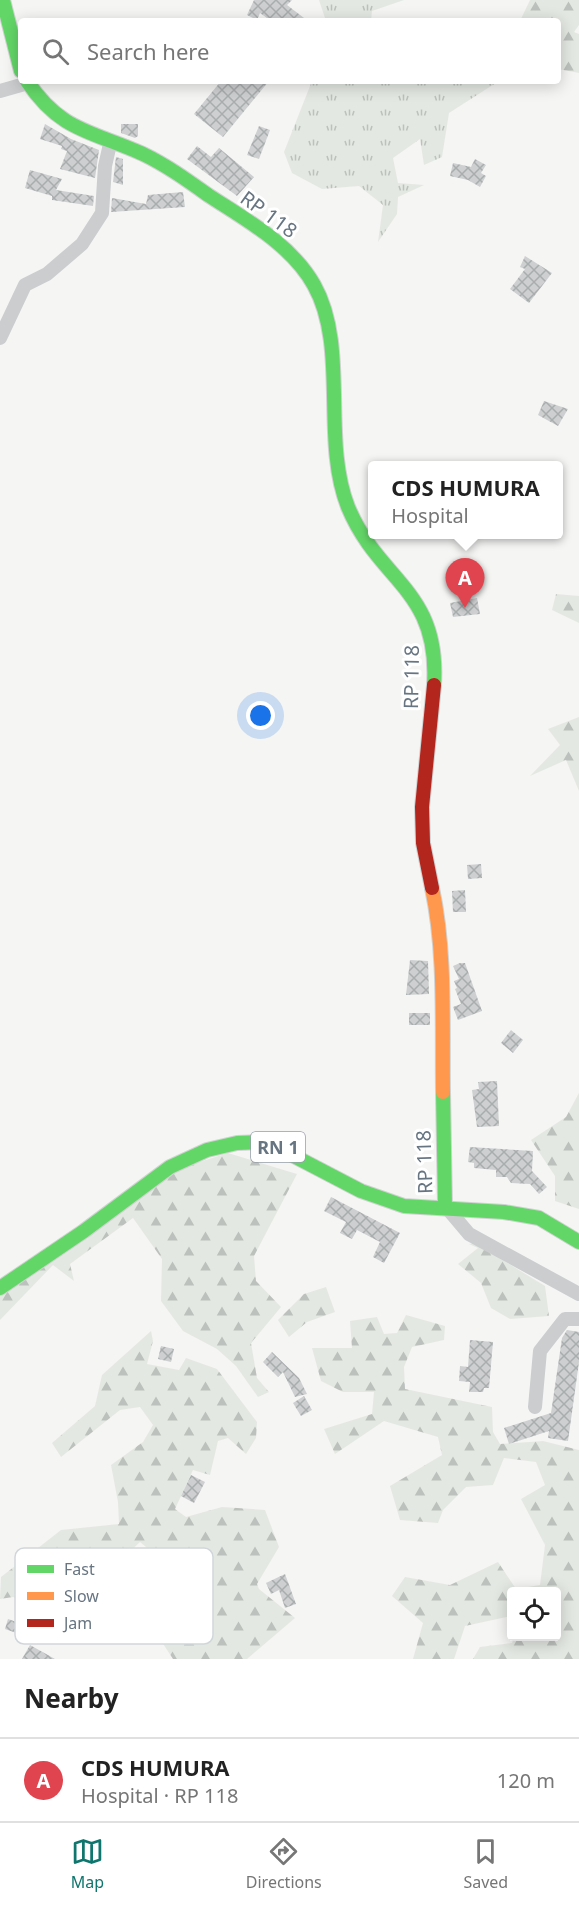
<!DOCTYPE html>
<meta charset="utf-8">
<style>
body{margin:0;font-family:"Noto Sans",sans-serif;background:#f2f2f2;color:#222}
.controls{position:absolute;right:18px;bottom:18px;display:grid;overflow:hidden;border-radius:6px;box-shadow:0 3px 15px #0003}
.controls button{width:54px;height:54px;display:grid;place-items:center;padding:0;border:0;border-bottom:2px solid #e0e0e0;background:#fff;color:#222;font:30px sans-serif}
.you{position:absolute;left:261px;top:716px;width:21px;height:21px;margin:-15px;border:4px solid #fff;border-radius:50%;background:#1a73e8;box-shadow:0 0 0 9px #1a73e833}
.badge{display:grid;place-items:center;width:39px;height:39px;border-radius:50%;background:#0f766e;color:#fff;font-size:20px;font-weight:700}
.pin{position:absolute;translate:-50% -50px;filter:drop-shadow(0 2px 3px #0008)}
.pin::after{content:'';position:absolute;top:32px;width:21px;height:18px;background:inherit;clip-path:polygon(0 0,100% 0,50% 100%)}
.popup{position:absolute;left:368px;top:461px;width:195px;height:78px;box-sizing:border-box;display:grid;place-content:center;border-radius:6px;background:#fff;filter:drop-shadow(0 2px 4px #0005);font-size:20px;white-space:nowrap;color:#767676}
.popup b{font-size:22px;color:#222}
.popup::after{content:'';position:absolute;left:50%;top:100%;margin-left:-12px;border:12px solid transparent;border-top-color:#fff}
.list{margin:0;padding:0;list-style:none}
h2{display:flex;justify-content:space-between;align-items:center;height:78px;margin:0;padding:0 24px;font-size:26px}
h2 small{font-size:20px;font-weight:400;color:#767676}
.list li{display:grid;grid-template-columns:39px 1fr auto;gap:18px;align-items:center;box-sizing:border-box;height:84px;padding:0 24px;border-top:2px solid #e0e0e0}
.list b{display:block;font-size:22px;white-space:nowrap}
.list p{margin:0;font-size:20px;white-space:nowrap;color:#767676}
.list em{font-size:20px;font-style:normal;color:#767676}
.icon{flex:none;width:33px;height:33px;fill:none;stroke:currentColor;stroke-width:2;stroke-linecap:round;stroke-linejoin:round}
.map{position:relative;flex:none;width:579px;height:1659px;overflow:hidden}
.search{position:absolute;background:#fff;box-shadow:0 3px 15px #0003;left:18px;right:18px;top:18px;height:66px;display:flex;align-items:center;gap:15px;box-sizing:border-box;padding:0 21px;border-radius:6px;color:#767676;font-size:22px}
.sheet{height:162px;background:#fff}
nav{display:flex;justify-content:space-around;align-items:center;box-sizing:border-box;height:84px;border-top:2px solid #e0e0e0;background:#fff;font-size:16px;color:#767676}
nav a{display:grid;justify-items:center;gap:3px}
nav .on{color:#0f766e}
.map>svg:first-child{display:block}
.grass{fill:url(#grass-tufts)}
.forest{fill:url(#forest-firs)}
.building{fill:url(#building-cross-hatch)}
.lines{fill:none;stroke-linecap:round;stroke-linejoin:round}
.fast-casing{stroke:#d1d2d2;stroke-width:16}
.slow-casing{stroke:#d1d2d2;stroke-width:16}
.jam-casing{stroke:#d1d2d2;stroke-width:16}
.street{stroke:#cbcdce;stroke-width:14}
.fast{stroke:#63d668;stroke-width:14}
.slow{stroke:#ff974d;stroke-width:14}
.jam{stroke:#b3261e;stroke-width:14}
.labels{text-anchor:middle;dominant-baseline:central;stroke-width:6;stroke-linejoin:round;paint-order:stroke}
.shield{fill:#fff;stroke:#959ea8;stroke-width:1.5}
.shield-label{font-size:18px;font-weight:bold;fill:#677582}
.street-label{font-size:20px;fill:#677582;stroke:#fff}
.key{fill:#fff;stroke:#d1d6da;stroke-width:1.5}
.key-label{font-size:16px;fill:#677582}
</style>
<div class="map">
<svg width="579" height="1659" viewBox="0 0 579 1659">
<defs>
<pattern id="grass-tufts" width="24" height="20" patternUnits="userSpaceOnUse" patternTransform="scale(1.5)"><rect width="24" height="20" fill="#e4e8e2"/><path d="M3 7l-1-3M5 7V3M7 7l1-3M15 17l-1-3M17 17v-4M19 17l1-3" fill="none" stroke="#bdc1bd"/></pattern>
<pattern id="forest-firs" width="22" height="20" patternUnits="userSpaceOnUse" patternTransform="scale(1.5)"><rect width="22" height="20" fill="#e4e8e2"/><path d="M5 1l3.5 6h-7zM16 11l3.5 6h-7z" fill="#bdc1bd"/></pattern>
<pattern id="building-cross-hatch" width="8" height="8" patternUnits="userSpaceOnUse" patternTransform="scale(1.5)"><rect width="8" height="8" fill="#cdcfd0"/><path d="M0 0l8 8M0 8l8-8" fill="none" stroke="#aaadae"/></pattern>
</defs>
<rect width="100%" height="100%" fill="#f5f5f4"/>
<g class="grass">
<path d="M319,0H404L372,11L371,21H326Z"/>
<path d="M312,81H499L449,113L442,157L424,165L420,139L393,158L398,183L424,185L398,197L397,214L378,242L383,205L359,186L322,189L292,173L284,152Z"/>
</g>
<g class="forest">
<path d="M530,0H579V25L574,32L579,34V73L558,69V21H520Z"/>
<path d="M556,594L579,596V623L552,610Z"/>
<path d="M579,717V791L566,760L530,776L560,745L548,729Z"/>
<path d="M579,1093V1209L555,1201V1176L531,1140L566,1117Z"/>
<path d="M228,1153L297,1174L254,1256L256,1281L281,1307L251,1343L257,1378L269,1392L258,1397L236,1366L217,1349L183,1331L161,1301L162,1259L133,1218L70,1264L74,1281L53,1265L0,1320V1294L177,1169Z"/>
<path d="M475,1243L545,1286L549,1316L510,1319L491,1308L481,1283L458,1264L478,1248L469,1244Z"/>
<path d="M326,1287L335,1312L307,1322L289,1337L278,1320L304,1294Z"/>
<path d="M406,1315L445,1326L444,1340L412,1347L404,1367L405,1389L492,1407L493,1432L500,1444L543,1441L579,1450V1659H473L480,1647L512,1643L514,1637L556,1636V1592H512L511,1616L465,1626L454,1659H413L423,1623L392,1596L405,1577L450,1585L498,1562L516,1589L540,1585L545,1545L521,1499L545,1485L536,1462L504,1458L493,1485L466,1487L443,1510L438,1523L400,1520L390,1486L442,1455L438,1437L384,1421L335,1454L324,1429L372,1414L374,1392H343L321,1381L312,1348H352L350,1321L377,1317L384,1334L397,1333Z"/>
<path d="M151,1331L153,1341L147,1364L179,1370L186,1358L217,1369L257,1422L256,1438L246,1454L228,1438L218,1441L210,1475L193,1470L175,1509L186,1517L222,1507L265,1510L279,1547L257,1584L259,1589L295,1618L247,1659H173L133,1598L159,1558L140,1542L124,1557L118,1578L80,1603L49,1636L37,1627L30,1604L13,1597L0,1599L1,1577L61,1530L119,1524L118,1502L111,1465L143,1442L153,1425L140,1407L120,1410L61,1457L52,1443L95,1406L102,1375Z"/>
</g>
<g class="building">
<path d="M254,0H292L287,5L308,21H271L260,13L257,20L247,15Z"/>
<path d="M221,81H269L223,137L194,114Z"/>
<path d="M45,124L71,139L99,150L95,178L60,169L67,151L61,149L62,146L40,139Z"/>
<path d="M121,124H138V136L135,138L121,133Z"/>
<path d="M259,126L270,130L259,159L247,155Z"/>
<path d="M197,146L211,157L219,148L254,177L237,196L187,159Z"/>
<path d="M116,157L123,159V185L113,182Z"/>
<path d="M475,159L486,165L481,173L486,176L480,187L468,180L450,176L453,163L471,167Z"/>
<path d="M30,170L62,179L56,190L94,196L93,206L52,200V196L25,188Z"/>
<path d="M183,192L185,207L111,212L112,198L146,204L148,195Z"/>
<path d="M525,256L552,273L529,303L510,289L525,269L520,267Z"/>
<path d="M544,401L568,409L558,426L538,415Z"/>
<path d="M477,598L480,614L453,617L450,603Z"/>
<path d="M481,864L482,878L468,879L467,865Z"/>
<path d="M465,890L466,912H453L452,891Z"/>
<path d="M410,960L428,961L429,994L406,995Z"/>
<path d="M460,963H465L482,1011L458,1020L453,1007L461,1004L455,989L457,988L454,981L459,979L453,966Z"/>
<rect x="409" y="1013" width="21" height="12"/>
<path d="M511,1030L523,1040L513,1053L501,1043Z"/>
<path d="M497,1081L499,1126L477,1127L472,1090L479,1089L478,1082Z"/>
<path d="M470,1147L533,1151L532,1171L547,1187L539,1194L530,1184L511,1183L507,1177H496V1170L474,1168V1163L468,1162Z"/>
<path d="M331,1197L400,1233L384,1263L373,1257L380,1242L357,1230L352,1239L340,1233L346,1222L324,1211Z"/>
<path d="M567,1330L579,1332V1362L568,1441L548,1438L549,1431L509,1444L504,1428L551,1413L562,1338Z"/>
<path d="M470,1340L493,1342L489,1388H484L483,1392H469L470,1382L459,1381L460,1366L468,1367Z"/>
<path d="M161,1346L174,1349L171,1362L158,1359Z"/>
<path d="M272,1352L299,1378L307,1394L295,1397L283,1372L278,1377L263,1362Z"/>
<path d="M304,1396L312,1410L301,1416L293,1403Z"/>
<path d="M191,1475L205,1482L194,1503L181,1496Z"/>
<path d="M285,1574L296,1604L285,1608L279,1590L271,1594L266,1583Z"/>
<path d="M89,1616H106L105,1634L88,1633Z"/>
<path d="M8,1619L28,1626L25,1636L5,1629Z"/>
<path d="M30,1645L55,1659H22Z"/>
</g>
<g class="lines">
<defs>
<g id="fast">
<path d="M3,0L21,71"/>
<path d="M27,81C61,132 92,131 143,154C166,165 187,180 208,195C246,220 291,244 314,285C349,347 321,439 348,507C379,582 440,589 434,685"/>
<path d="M443,1092L445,1206"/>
<path d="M0,1288L84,1231L170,1167L207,1150L237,1143L267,1142L361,1191L404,1206L504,1212L539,1218L579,1242"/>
</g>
<path id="slow" d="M432,888C446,953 442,1025 443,1092"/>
<path id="jam" d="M432,888L423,843L422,807L434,685"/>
</defs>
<use href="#fast" class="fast-casing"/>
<use href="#slow" class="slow-casing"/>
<use href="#jam" class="jam-casing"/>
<g class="street">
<path d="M0,91L28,83"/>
<path d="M0,338L25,285L47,274L82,244L102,213L105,166L110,144"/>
<path d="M447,1208L469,1234L579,1294"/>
<path d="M535,1407L540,1351L565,1319H579"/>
</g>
<use href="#fast" class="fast"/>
<use href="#slow" class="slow"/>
<use href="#jam" class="jam"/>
</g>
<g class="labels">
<rect class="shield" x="251" y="1132" width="54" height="30" rx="4.5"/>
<g class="shield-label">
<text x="278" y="1147">RN 1</text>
</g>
<g class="street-label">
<text transform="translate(269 214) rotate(36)">RP 118</text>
<text transform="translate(411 677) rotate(-89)">RP 118</text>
<text transform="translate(424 1162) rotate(-92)">RP 118</text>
</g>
</g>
<rect x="15" y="1548" width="198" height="96" rx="9" class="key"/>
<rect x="27" y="1565" width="27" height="8" fill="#63d668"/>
<rect x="27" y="1592" width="27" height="8" fill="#ff974d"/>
<rect x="27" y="1619" width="27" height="8" fill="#b3261e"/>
<g class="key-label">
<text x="64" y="1575">Fast</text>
<text x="64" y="1602">Slow</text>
<text x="64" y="1629">Jam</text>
</g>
</svg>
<div class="controls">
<button><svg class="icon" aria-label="locate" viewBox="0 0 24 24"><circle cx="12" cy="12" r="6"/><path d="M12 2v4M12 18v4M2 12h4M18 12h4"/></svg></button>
</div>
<div class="you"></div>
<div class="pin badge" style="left:465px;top:608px;background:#e0444e">A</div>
<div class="popup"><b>CDS HUMURA</b>Hospital</div>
<div class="search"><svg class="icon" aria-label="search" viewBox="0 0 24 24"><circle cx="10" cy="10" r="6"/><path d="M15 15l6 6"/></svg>Search here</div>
</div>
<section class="sheet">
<h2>Nearby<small></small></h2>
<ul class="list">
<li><span class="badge" style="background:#e0444e">A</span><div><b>CDS HUMURA</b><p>Hospital · RP 118</p></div><em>120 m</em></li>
</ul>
</section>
<nav>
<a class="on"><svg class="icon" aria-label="map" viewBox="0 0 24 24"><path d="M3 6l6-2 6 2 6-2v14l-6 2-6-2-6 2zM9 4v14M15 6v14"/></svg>Map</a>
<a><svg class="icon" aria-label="directions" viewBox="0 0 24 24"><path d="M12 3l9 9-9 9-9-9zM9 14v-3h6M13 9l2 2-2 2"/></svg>Directions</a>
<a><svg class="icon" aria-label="saved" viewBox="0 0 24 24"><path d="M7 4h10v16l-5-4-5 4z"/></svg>Saved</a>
</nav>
